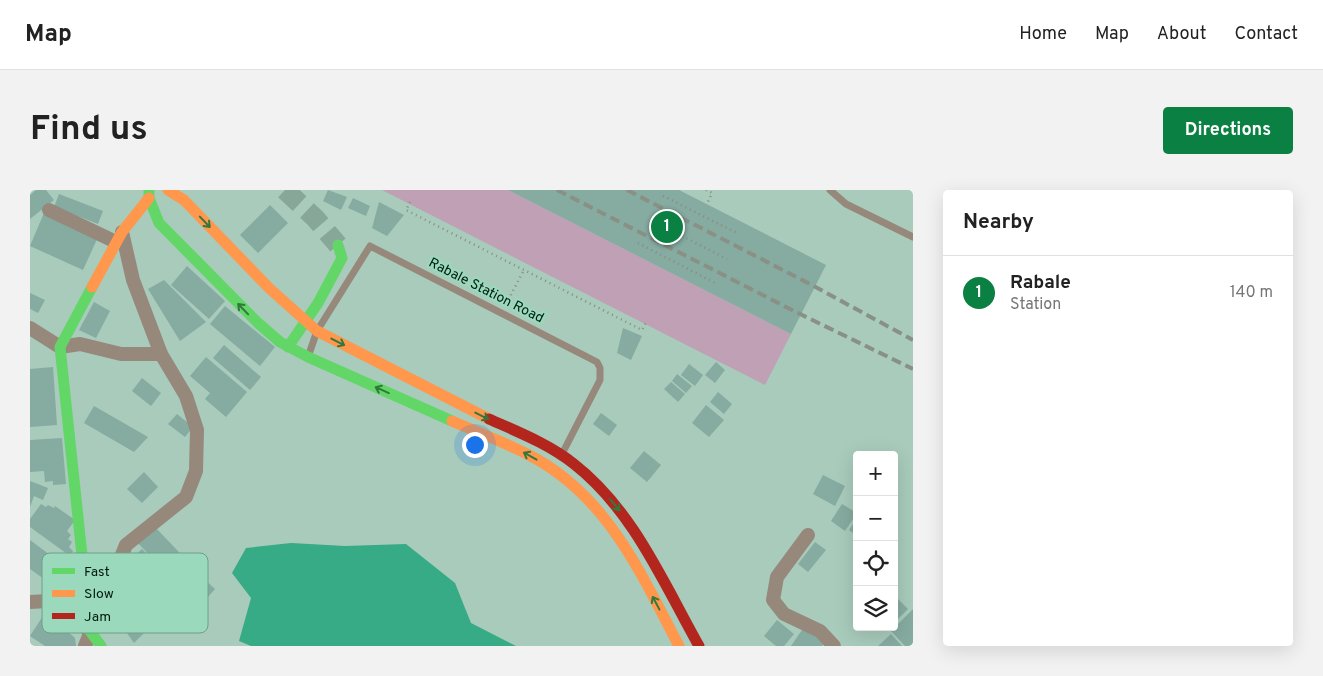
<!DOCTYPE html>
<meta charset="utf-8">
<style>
body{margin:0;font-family:Overpass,sans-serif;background:#f2f2f2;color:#222}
.controls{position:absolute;right:15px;bottom:15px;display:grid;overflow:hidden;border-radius:5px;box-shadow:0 5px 20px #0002}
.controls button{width:45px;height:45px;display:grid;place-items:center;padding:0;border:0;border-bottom:1px solid #e0e0e0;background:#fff;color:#222;font:25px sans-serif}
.you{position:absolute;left:444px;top:254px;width:18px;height:18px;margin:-12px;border:4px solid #fff;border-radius:50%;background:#1a73e8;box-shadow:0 0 0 8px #1a73e833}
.badge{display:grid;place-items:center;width:32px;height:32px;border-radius:50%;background:#0b8043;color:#fff;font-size:16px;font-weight:700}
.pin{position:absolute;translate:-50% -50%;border:2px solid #fff;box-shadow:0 1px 5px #0006}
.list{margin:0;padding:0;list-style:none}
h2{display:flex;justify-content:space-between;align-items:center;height:65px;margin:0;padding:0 20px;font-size:21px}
h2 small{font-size:16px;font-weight:400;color:#767676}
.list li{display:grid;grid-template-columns:32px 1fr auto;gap:15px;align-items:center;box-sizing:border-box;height:75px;padding:0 20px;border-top:1px solid #e0e0e0}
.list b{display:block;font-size:19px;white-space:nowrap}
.list p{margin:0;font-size:16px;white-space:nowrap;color:#767676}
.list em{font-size:16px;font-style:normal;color:#767676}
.icon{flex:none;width:28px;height:28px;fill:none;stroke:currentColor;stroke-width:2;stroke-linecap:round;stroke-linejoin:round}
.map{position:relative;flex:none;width:883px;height:456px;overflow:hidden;border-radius:5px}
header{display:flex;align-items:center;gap:30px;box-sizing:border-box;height:70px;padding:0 25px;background:#fff;border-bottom:1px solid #e0e0e0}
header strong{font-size:24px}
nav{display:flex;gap:28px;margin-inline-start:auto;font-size:18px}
.intro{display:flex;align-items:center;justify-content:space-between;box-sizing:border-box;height:120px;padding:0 30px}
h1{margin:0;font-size:35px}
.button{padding:12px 22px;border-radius:5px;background:#0b8043;color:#fff;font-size:18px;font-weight:700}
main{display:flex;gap:30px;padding:0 30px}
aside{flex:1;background:#fff;border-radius:5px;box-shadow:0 5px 20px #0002}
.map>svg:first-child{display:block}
.green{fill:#bfa0b5}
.water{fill:#37aa86}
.building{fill:#86aba1}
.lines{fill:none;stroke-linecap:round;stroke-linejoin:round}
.secondary-tunnel{stroke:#87a899;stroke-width:20;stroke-dasharray:20 10;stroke-linecap:butt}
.path{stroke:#8b8a7f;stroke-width:2.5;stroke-dasharray:1 4;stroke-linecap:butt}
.lane{stroke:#97887c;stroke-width:7}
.street{stroke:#97887c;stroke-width:14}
.fast{stroke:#63d668;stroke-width:11}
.slow{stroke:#ff974d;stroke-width:11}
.jam{stroke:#b3261e;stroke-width:11}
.rail{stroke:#899186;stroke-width:4;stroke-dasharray:10 5;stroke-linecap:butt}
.oneway{stroke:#32783c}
.labels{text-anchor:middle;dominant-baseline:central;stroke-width:4.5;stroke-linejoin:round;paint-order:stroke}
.street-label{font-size:14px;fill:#021b11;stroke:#9ad9bc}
.key{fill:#9ad9bc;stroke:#6ca089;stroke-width:1}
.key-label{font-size:14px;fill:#021b11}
</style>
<header>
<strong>Map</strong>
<nav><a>Home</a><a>Map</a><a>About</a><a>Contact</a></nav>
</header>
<div class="intro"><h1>Find us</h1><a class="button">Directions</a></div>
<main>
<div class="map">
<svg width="883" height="456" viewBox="0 0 883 456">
<rect width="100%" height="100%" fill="#a8cbbb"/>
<path class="green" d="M352,0H478L761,144L735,195Z"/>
<path class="water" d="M261,353L315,356L376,354L425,393L441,433L486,456H221L209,451L221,408L202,383L216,358Z"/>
<g class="building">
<path d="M6,0H16L24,10L0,29V5Z"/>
<path d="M298,0L317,7L311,20L293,11Z"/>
<path d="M478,0H649L796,75L761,144Z"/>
<path d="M29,4L73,21L68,34L24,17Z"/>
<path d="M323,8L340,16L336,26L318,18Z"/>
<path d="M349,12L374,25L357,46L342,38Z"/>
<path d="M240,15L258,33L228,63L210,45Z"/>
<path d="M14,23L68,47L53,80L0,56Z"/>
<path d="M157,76L195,111L179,129L141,95Z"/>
<path d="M134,90L176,132L150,151L118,99Z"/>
<path d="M0,103L15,110L8,123L0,119Z"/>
<path d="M64,112L80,121L66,148L49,140Z"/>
<path d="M195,116L245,157L230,176L180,134Z"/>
<path d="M593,138L612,146L601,170L587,163Z"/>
<path d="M194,155L231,187L220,200L183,168Z"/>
<path d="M176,167L217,202L196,227L175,209L180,203L160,186Z"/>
<path d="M686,172L695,180L685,193L675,185Z"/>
<path d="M659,174L673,185L665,196L651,185Z"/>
<path d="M23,177L27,235L0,237V179Z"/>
<path d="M647,184L662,196L656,203L642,191Z"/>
<path d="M112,188L131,203L121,216L102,201Z"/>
<path d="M641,192L655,204L648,212L634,199Z"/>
<path d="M688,202L702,214L694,224L680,212Z"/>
<path d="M676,215L694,230L679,247L662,233Z"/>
<path d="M64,216L118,247L104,262L54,233Z"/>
<path d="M571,223L587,235L579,246L563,234Z"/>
<path d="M147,224L163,237L155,247L138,234Z"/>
<path d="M32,248L36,294L23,295V291L15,292L14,281L0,282V250Z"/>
<path d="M614,261L631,275L617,292L600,278Z"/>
<path d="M114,282L128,297L112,313L97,299Z"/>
<path d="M793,285L815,296L805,316L783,304Z"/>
<path d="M0,291L18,298L13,310L4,306L0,317Z"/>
<path d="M11,314L16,317L18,315L24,318L25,316L45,330L37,341L41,345L38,349L42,352L39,357L43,361L40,366L0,337V329Z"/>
<path d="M812,314L827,323L815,341L801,331Z"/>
<path d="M827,328V346L819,340Z"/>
<path d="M124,336L166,380L149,396L106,351Z"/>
<path d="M0,350L48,386L31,408L21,400L24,396L0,379Z"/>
<path d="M785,352L796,360L778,382L768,374Z"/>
<path d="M112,359L118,365L114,368L149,406L130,423L95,386L93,388L87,381Z"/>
<path d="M173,388L185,399L170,416L158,405Z"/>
<path d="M93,393L128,429L104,453L92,436L94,434L87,427L90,424L76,409Z"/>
<path d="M868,409L878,419L864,433V414Z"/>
<path d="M18,418L31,426L28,433L45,448L46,456H15L0,446Z"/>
<path d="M883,419V456H875L861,441Z"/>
<path d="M747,430L764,444L754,456H746L734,446Z"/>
<path d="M774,437L795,452L792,456H761Z"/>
<path d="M861,444L872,456H848Z"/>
</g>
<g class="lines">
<path class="secondary-tunnel" d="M255,0L285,28L308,55"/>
<g class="path">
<path d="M676,0L682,3L677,14"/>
<path d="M633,6L709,44"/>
<path d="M380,12L376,20L612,140L616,132"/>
<path d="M621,30L697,69"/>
<path d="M608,53L685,93"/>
<path d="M476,114L494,80"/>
</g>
<g class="lane">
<path d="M800,0L816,14L883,47"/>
<path d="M279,164L287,141L340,56L567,172L570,178V190L532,264"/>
</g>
<g class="street">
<path d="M19,20L86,52"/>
<path d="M0,138L30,157L50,154L91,164H131"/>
<path d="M778,345L747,387L743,410L754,424L790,441L804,456"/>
<path d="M0,412L18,411L60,441"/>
<path d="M55,456L96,355L156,307L166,281L167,240L156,206L131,164L103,90L92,42"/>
</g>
<g class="fast">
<path d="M119,0V8L129,33L228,133L250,152L278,167L422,231"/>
<path d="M62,97L30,157L60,441L71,456"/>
<path d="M258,157L288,113L312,68L308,55"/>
</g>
<g class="slow">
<path d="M138,0L154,10L239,98L287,141L459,229"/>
<path d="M62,97L92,42L119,8"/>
<path d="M422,231C447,242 474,252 499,265C577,305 610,382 649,456"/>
</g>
<path class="jam" d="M459,229C488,242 519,254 544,274C603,320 633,392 669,456"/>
<g class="rail">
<path d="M527,0L766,122L883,179"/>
<path d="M597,0L780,94L883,150"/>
</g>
</g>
<defs><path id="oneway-shaft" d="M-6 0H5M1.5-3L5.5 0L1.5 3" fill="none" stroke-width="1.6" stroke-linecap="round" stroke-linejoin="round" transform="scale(1.25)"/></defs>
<g class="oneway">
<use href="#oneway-shaft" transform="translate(175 32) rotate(46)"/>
<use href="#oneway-shaft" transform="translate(213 119) rotate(-134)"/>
<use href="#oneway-shaft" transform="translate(308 152) rotate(27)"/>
<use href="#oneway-shaft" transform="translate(352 200) rotate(-156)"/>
<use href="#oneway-shaft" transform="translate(452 226) rotate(27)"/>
<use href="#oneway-shaft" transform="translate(500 266) rotate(-151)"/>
<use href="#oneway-shaft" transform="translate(585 315) rotate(50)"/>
<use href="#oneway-shaft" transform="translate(626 413) rotate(-118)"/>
</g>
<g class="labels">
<g class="street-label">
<text transform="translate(456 101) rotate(27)">Rabale Station Road</text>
</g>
</g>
<rect x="12" y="363" width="166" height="80" rx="8" class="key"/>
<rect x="22" y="378" width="23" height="6" fill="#63d668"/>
<rect x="22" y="400" width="23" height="7" fill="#ff974d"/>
<rect x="22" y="423" width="23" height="6" fill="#b3261e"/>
<g class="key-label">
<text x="54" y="386">Fast</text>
<text x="54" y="408">Slow</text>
<text x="54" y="431">Jam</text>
</g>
</svg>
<div class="controls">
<button>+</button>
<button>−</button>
<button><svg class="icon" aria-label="locate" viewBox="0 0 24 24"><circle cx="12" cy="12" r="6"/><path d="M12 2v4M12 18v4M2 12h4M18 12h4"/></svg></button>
<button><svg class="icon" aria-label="layers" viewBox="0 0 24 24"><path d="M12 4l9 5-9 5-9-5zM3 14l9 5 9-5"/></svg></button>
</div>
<div class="you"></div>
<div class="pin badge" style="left:637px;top:37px">1</div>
</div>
<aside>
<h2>Nearby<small></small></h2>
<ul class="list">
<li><span class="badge">1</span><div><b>Rabale</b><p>Station</p></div><em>140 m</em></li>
</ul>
</aside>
</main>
